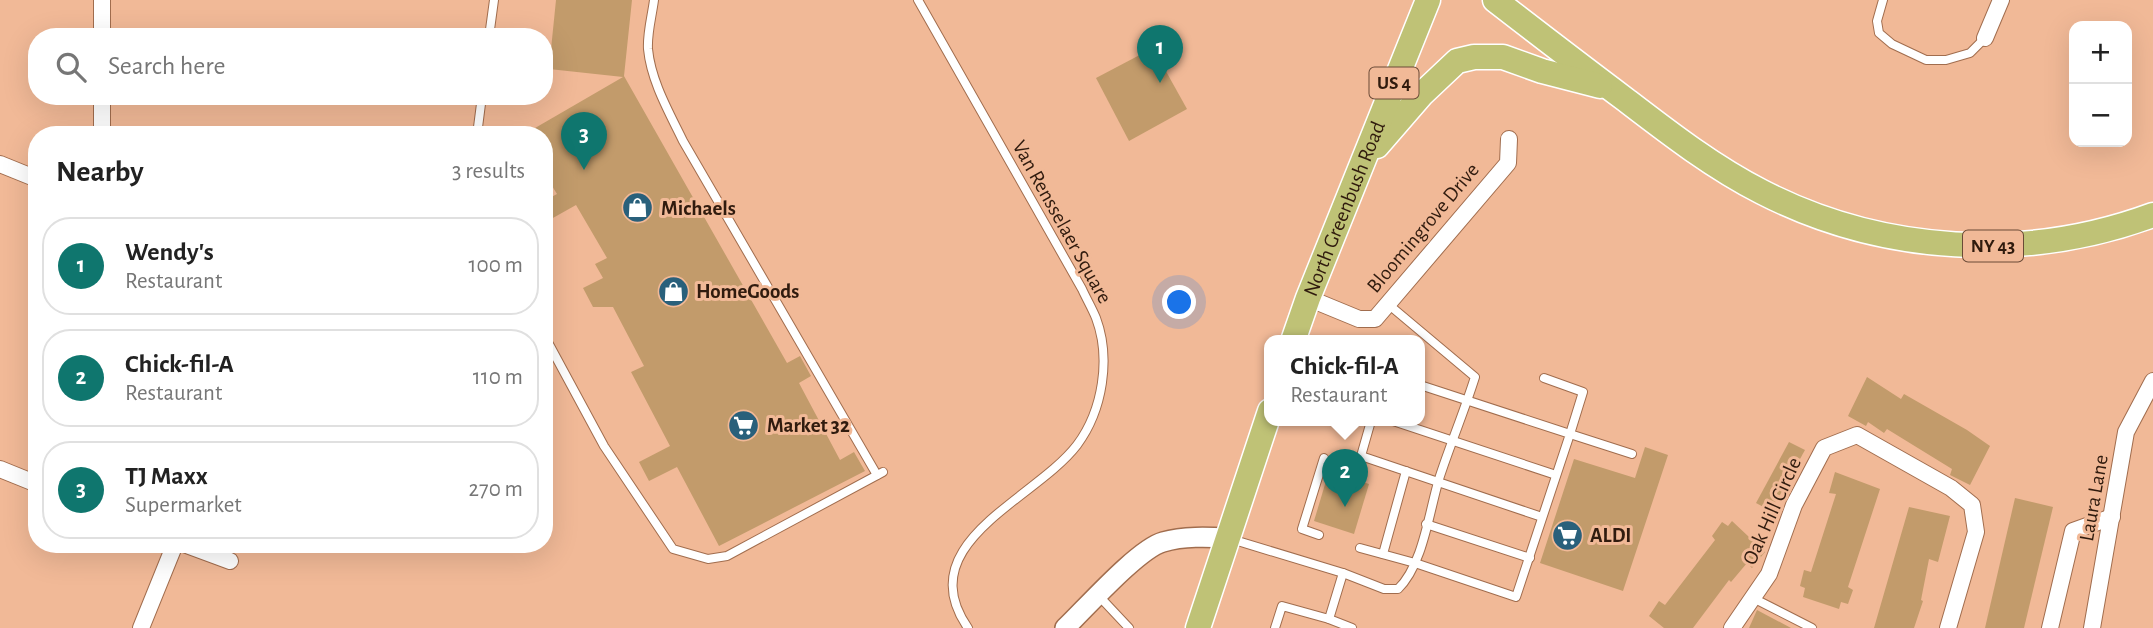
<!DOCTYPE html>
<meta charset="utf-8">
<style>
body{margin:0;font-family:"Alegreya Sans",sans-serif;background:#f6f6f6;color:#222}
.controls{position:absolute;right:21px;top:21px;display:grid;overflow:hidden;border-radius:14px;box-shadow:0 7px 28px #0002}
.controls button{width:63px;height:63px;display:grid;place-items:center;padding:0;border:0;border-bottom:2px solid #e0e0e0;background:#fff;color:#222;font:35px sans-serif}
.you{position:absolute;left:1180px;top:303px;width:24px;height:24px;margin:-18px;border:5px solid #fff;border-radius:50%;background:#1a73e8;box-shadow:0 0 0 10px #1a73e833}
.badge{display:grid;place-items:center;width:46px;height:46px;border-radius:50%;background:#0f766e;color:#fff;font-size:23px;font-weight:700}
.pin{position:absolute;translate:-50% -58px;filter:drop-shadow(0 2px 4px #0008)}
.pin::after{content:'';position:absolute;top:37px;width:24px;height:21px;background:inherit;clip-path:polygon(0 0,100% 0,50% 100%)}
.popup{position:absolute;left:1264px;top:335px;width:161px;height:91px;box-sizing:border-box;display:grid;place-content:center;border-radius:14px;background:#fff;filter:drop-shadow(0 2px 5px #0005);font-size:23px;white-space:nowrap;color:#767676}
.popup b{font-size:26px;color:#222}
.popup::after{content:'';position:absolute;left:50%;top:100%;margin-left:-14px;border:14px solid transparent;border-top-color:#fff}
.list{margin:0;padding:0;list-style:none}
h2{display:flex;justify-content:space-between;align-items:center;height:91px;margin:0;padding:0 28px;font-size:30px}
h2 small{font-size:23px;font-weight:400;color:#767676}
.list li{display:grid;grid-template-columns:46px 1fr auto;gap:21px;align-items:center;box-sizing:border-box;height:98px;margin:0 14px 14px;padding:0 14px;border:2px solid #e0e0e0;border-radius:28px}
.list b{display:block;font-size:26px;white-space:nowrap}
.list p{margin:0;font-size:23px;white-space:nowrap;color:#767676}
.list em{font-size:23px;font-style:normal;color:#767676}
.icon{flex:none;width:38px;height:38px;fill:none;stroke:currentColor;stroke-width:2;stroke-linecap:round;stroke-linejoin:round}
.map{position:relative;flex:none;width:2153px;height:628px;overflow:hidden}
.search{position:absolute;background:#fff;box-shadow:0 7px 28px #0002;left:28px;top:28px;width:525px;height:77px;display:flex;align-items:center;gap:18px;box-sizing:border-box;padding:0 24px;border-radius:28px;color:#767676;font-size:26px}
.panel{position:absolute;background:#fff;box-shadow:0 7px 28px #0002;left:28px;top:126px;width:525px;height:427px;border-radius:28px}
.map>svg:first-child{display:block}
.building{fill:#c29b6b}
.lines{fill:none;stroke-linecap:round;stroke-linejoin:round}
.service-casing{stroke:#a16d4e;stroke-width:10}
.minor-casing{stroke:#a16d4e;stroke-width:18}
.tertiary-casing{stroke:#a16d4e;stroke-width:22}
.primary-casing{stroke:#fff;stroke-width:27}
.service{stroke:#fff;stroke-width:8}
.minor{stroke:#fff;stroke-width:16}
.tertiary{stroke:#fff;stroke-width:19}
.primary{stroke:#bfc276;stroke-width:24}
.labels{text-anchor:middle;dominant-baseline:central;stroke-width:6;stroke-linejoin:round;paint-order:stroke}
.shield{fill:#f1b997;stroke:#6a4a37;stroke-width:2}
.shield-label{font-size:19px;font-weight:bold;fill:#301b0e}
.poi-label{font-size:21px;font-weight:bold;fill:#301b0e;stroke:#f1b997;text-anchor:start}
.street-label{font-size:21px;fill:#301b0e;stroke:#f1b997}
</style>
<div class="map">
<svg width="2153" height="628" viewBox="0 0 2153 628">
<rect width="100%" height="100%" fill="#f1b997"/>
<g class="building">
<path d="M556,0H632L624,76L787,363L800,356L811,376L799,383L840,460L854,452L865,471L719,546L677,467L649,481L639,462L670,446L631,372L644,366L613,307H593L583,288L603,278L595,264L607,258L576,205L544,223V201L557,194L544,173V135H523L623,77L549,69Z"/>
<path d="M1153,48L1187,109L1129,141L1096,78Z"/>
<path d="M1867,377L1901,399L1904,394L1967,430L1990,446L1970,485L1950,475L1952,469L1887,429L1884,433L1868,422L1866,426L1848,416Z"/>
<path d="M1789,442L1805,450L1771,511L1756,503Z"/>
<path d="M1645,447L1668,455L1623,591L1540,563L1574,459L1635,478Z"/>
<path d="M1329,471L1369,484L1354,534L1314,521Z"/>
<path d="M1835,472L1880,489L1848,587L1853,590L1848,604L1841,602L1839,609L1803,597L1805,588L1800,586L1804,570L1811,572L1836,494L1829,493Z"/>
<path d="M2015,498L2053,507L2024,628H1985Z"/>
<path d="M1909,507L1950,516L1938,562L1929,559L1921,600L1923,601L1914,628H1874Z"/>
<path d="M1732,521L1765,552L1752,568L1747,563L1731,582L1729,580L1693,628H1664L1649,616L1659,601L1665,605L1715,540L1712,536L1722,522L1728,526Z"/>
<path d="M1757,610L1791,628H1749Z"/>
</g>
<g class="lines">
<defs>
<g id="service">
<path d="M654,0C652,16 647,33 648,49C651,81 669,112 683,141L877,475"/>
<path d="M918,0L1082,289C1086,298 1092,308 1096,318C1111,358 1103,410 1077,445C1035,500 909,543 968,628"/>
<path d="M1883,0L1877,21L1879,33L1892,44L1926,60H1946L1970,53L1985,38"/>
<path d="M489,37L494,0"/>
<path d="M477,135L482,96"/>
<path d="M544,335L604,446L673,549L708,559L727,556L883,472"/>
<path d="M1544,378L1583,392L1570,434L1632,454"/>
<path d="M1371,421L1361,456L1542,517"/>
<path d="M1393,421L1556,475"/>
<path d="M1426,524L1530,558"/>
<path d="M1319,535L1302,529L1324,458"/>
<path d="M1231,539L1343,573L1384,589H1398C1423,565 1429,512 1439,479C1450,445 1464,412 1475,377L1388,304"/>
<path d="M1360,548L1415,563L1516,597L1570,434L1420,385"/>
<path d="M1383,554L1406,471"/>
<path d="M1098,595L1129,628"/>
<path d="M1753,598L1812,628"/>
<path d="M1329,619L1352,628"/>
<path d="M1275,628L1282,606L1329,619L1343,573"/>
</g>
<g id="minor">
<path d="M102,37V0"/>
<path d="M1985,38L2001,0"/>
<path d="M102,135V96"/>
<path d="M0,164L37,179"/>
<path d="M1308,298L1359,319H1375L1508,163L1509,139"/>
<path d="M0,469L37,484"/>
<path d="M184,544L230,561"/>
<path d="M141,628L175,544"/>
<path d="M1732,628L1769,574L1794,505L1824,448L1857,435L1951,488L1972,505L1976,532L1948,628"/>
<path d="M2050,628L2073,531L2112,517"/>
<path d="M2092,628L2126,432L2153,381"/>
</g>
<path id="tertiary" d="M1065,628C1086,608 1138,549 1163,542C1184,536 1207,537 1228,538"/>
<g id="primary">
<path d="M1495,0C1539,34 1582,67 1626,100C1669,133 1713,167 1762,192C1883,254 2026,262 2153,215"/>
<path d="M1377,146L1422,94L1457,61L1474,57H1503L1542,71L1600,86"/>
<path id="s1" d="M1293,341L1308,298L1428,0"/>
<path d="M1198,628L1270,411"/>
</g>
</defs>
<use href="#service" class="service-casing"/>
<use href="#minor" class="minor-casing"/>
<use href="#tertiary" class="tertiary-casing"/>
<use href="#primary" class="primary-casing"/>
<use href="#service" class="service"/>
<use href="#minor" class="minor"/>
<use href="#tertiary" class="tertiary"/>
<use href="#primary" class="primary"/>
</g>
<defs>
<symbol id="shop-disc" viewBox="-11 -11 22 22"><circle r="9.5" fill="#29607b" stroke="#f1b997"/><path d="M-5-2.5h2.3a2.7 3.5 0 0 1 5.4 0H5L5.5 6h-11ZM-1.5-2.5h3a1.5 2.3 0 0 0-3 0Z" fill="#fff"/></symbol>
<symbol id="supermarket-disc" viewBox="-11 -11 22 22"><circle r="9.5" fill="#29607b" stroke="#f1b997"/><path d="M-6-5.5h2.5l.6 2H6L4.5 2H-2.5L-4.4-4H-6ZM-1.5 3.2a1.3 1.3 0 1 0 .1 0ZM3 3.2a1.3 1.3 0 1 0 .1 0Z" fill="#fff"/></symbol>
</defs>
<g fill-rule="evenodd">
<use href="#shop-disc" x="620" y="190" width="35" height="35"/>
<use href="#shop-disc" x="656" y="274" width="35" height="35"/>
<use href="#supermarket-disc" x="726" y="408" width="35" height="35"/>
<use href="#supermarket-disc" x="1550" y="518" width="35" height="35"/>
</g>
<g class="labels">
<g class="shield">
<rect x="1369.5" y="67.5" width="49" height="31" rx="5"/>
<rect x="1963" y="230.5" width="60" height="31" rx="5"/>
</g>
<g class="shield-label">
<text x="1394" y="83">US 4</text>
<text x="1993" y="246">NY 43</text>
</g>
<g class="poi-label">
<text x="661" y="208">Michaels</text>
<text x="696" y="291">HomeGoods</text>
<text x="767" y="425">Market 32</text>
<text x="1590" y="535">ALDI</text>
</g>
<g class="street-label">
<text stroke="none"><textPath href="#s1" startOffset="142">North Greenbush Road</textPath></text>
<text transform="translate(1062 222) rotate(61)">Van Rensselaer Square</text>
<text transform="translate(1423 228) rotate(-50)">Bloomingrove Drive</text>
<text transform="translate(2094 498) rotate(-80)">Laura Lane</text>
<text transform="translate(1772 511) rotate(-66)">Oak Hill Circle</text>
</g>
</g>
</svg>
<div class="controls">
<button>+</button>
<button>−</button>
</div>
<div class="you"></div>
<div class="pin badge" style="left:1160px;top:83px">1</div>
<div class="pin badge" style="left:1345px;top:507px">2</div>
<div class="popup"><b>Chick-fil-A</b>Restaurant</div>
<div class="pin badge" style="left:584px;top:170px">3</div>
<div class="search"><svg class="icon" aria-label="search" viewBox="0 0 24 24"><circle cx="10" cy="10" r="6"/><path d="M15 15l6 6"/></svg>Search here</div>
<section class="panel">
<h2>Nearby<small>3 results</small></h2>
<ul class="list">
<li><span class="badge">1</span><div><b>Wendy's</b><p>Restaurant</p></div><em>100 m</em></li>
<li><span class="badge">2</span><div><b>Chick-fil-A</b><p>Restaurant</p></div><em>110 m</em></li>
<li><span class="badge">3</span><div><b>TJ Maxx</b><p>Supermarket</p></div><em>270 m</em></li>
</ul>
</section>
</div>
